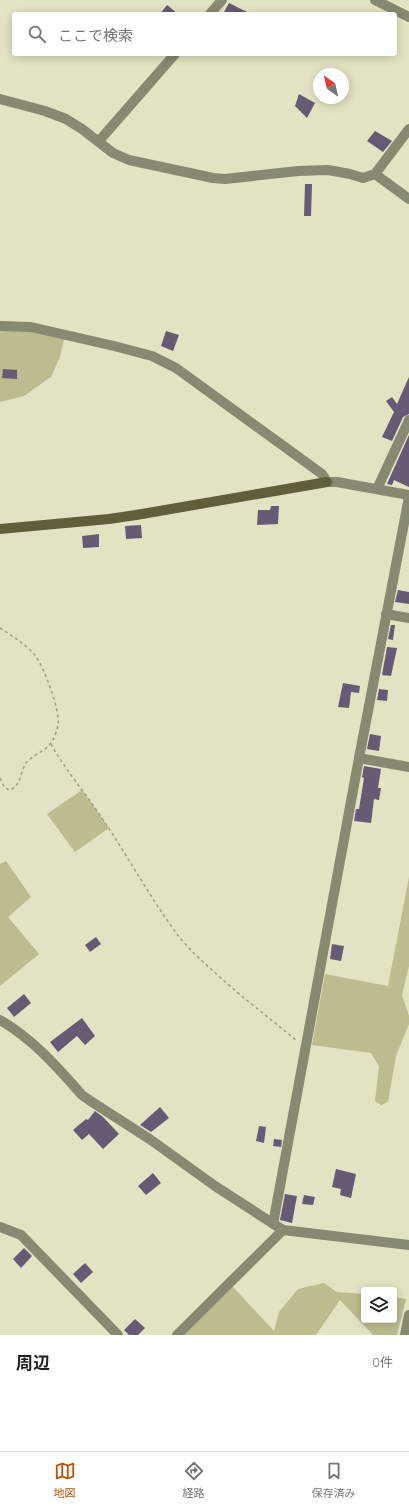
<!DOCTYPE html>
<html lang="ja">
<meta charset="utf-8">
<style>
body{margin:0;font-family:Quicksand,"Noto Sans JP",sans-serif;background:#f6f6f6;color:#202124}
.controls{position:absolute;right:12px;bottom:12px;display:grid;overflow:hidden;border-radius:4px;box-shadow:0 2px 10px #0003}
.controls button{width:36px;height:36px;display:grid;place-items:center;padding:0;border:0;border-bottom:1px solid #e0e0e0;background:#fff;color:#202124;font:20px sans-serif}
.compass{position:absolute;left:313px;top:68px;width:36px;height:36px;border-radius:50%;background:#fff;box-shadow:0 2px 10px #0003;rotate:326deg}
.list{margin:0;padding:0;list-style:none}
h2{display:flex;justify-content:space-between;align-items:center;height:52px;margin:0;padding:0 16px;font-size:17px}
h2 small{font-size:13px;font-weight:400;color:#757577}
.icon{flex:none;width:22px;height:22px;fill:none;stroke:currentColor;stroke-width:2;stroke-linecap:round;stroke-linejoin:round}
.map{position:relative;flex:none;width:409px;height:1335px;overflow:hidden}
.search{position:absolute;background:#fff;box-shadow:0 2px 10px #0003;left:12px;right:12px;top:12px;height:44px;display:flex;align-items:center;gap:10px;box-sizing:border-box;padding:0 14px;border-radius:4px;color:#757577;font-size:15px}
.sheet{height:116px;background:#fff}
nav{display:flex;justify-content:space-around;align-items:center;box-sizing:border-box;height:56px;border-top:1px solid #e0e0e0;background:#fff;font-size:11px;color:#757577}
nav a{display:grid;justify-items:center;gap:2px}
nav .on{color:#b45309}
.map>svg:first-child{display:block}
.green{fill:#bdbb90}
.building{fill:#665a74}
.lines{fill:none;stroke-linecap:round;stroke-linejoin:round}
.path{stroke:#9f9e85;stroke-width:1.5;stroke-dasharray:3 3;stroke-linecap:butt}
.street{stroke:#898870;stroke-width:10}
.secondary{stroke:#605e3b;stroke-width:10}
</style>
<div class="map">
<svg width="409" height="1335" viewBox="0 0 409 1335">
<rect width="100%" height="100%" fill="#e3e2c2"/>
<g class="green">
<path d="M0,330L30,331L64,339L60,357L51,377L24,396L0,402Z"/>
<path d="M82,790L109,828L75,852L47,814Z"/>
<path d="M6,861L31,897L8,917L39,954L0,986V864Z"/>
<path d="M409,877V966L402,995L409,1016V1024L396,1056L388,1102L381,1105L375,1101L379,1066L371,1053L312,1045L325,974L388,986Z"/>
<path d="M324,1283L337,1292L364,1294V1320H394V1297L406,1299L397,1335H373L340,1300L316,1335H181L232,1286L274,1331L279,1312L298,1289Z"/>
</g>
<g class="building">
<path d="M229,3L251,14H223Z"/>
<path d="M167,5L178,14H160Z"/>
<path d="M299,94L315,103L307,118L295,106Z"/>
<path d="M375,131L392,141L383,152L367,141Z"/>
<path d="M305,184H312L311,216H304Z"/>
<path d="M166,331L179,335L173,351L161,346Z"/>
<path d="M3,369L17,370V379L2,378Z"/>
<path d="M409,377V414L403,417L392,441L382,437L394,412L386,401L392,397L397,404Z"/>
<path d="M409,435V487L394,480L392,485L387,484Z"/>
<path d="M271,506H279L278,524L257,525L258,510H270Z"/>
<path d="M141,525L142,538L126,539L125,526Z"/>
<path d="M99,534V547L83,548L82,536Z"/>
<path d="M398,590L409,592V604L395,602Z"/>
<path d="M391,625H395L393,640L388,639Z"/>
<path d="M387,647L397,648L391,676L382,675Z"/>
<path d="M343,683L360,686L359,693L351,692L349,708L338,707Z"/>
<path d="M379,689L388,690L387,701L377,700Z"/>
<path d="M370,734L381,736L379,751L367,749Z"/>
<path d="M364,766L381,769L378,788H381L379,800L374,799L371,823L354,821L356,809H359L364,778L362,777Z"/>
<path d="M96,937L101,944L90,952L85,945Z"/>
<path d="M332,944L344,946L341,961L330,959Z"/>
<path d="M24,994L31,1003L14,1017L7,1008Z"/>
<path d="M82,1018L95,1036L85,1045L77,1036L58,1052L50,1042Z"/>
<path d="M160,1107L169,1118L151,1132L140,1125Z"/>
<path d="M95,1111L103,1117L119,1134L103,1149L89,1134L82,1140L73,1130L86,1119L88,1120Z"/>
<path d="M259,1126L266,1127L264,1143L256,1141Z"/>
<path d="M274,1139L282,1140L281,1147L273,1146Z"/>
<path d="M336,1169L356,1174L351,1198L340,1195L341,1189L332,1187Z"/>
<path d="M153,1173L161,1183L146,1195L138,1186Z"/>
<path d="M285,1194L297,1196L292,1223L280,1220Z"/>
<path d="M304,1195L315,1197L313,1205L302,1204Z"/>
<path d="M24,1248L32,1256L21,1268L13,1259Z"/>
<path d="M85,1263L93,1272L81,1283L73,1274Z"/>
<path d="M135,1319L145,1328L138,1335H129L124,1330Z"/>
</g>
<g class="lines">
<g class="path">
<path d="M0,628C12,636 24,643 34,654C43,664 61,712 58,725C57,730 54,740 50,744C44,752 32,755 26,763C20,772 21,787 9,790L4,787L0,778"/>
<path d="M51,744C66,771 87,795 104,821C130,860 152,901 180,938C190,950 201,960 212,970C239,995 268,1017 296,1040"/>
</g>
<g class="street">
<path d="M375,0L409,17"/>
<path d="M210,14L222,0"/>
<path d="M0,99L45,111L66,119L82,129L113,153L129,160L213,178L225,179L298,171L328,170L350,174L363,178L375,174"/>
<path d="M409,129L375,174L409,199"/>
<path d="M99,141L175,54"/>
<path d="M0,326L31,327L114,346L152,356L176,368L322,474L327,482H337L409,495"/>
<path d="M377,489L409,420"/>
<path d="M386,614L409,618"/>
<path d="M359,758L409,767"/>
<path d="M0,1020C33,1039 57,1067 82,1095L89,1100L151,1140L215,1186L283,1230L409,1245"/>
<path d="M273,1224L359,758L409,497"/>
<path d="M0,1227L21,1235L118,1335"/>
<path d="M177,1335L283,1230"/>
<path d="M405,1335L409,1315"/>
</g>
<path class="secondary" d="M0,529L109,519L136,515L327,482"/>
</g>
</svg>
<div class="controls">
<button><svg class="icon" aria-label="layers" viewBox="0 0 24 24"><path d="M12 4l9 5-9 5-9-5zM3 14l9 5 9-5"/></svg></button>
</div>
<svg class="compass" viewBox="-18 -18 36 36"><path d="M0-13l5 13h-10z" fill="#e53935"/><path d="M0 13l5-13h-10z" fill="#757577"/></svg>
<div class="search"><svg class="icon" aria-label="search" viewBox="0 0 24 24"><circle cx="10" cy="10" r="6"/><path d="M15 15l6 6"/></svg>ここで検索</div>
</div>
<section class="sheet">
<h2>周辺<small>0件</small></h2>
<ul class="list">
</ul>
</section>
<nav>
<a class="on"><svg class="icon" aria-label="map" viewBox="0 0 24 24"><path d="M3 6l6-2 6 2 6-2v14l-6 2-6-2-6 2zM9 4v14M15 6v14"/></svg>地図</a>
<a><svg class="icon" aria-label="directions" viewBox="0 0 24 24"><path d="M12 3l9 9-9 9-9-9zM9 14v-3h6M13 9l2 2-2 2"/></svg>経路</a>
<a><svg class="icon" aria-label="saved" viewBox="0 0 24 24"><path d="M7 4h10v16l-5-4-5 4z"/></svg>保存済み</a>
</nav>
